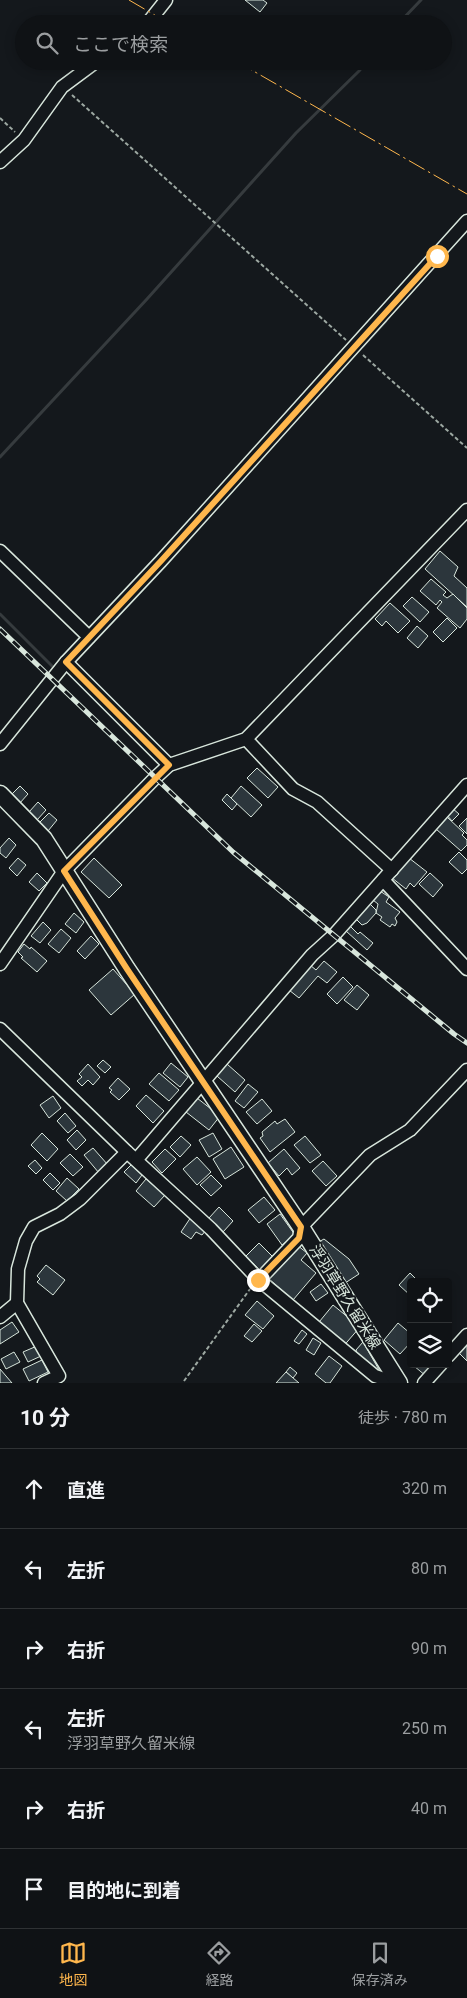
<!DOCTYPE html>
<html lang="ja">
<meta charset="utf-8">
<style>
body{margin:0;font-family:Roboto,"Noto Sans JP",sans-serif;background:#1d2022;color:#f1f3f6}
.controls{position:absolute;right:15px;bottom:15px;display:grid;overflow:hidden;border-radius:5px;box-shadow:0 2px 12px #0003}
.controls button{width:45px;height:45px;display:grid;place-items:center;padding:0;border:0;border-bottom:1px solid #2f3234;background:#0f1215;color:#f1f3f6;font:25px sans-serif}
.stop{position:absolute;width:15px;height:15px;margin:-11px;border:4px solid #ffb74d;border-radius:50%;background:#fff}
.stop.end{background:#ffb74d;border-color:#fff;box-shadow:0 1px 5px #0008}
.list{margin:0;padding:0;list-style:none}
h2{display:flex;justify-content:space-between;align-items:center;height:65px;margin:0;padding:0 20px;font-size:21px}
h2 small{font-size:16px;font-weight:400;color:#9b9ea0}
.list li{display:grid;grid-template-columns:32px 1fr auto;gap:15px;align-items:center;box-sizing:border-box;height:80px;padding:0 20px;border-top:1px solid #2f3234}
.list b{display:block;font-size:19px;white-space:nowrap}
.list p{margin:0;font-size:16px;white-space:nowrap;color:#9b9ea0}
.list em{font-size:16px;font-style:normal;color:#9b9ea0}
.icon{flex:none;width:28px;height:28px;fill:none;stroke:currentColor;stroke-width:2;stroke-linecap:round;stroke-linejoin:round}
.map{position:relative;flex:none;width:467px;height:1383px;overflow:hidden}
.search{position:absolute;background:#0f1215;box-shadow:0 2px 12px #0003;left:15px;right:15px;top:15px;height:55px;display:flex;align-items:center;gap:12px;box-sizing:border-box;padding:0 18px;border-radius:28px;color:#9b9ea0;font-size:19px}
.sheet{height:545px;background:#0f1215}
nav{display:flex;justify-content:space-around;align-items:center;box-sizing:border-box;height:70px;border-top:1px solid #2f3234;background:#0f1215;font-size:14px;color:#9b9ea0}
nav a{display:grid;justify-items:center;gap:2px}
nav .on{color:#ffb74d}
.map>svg:first-child{display:block}
.lines{fill:none;stroke-linecap:round;stroke-linejoin:round}
.stream{stroke:#363b3e;stroke-width:3}
.building{fill:#2c363c;stroke:#d8e6dc}
.minor-casing{stroke:#d8e6dc;stroke-width:15}
.major-casing{stroke:#d8e6dc;stroke-width:19}
.path{stroke:#9da8a2;stroke-width:2;stroke-dasharray:4 2.5;stroke-linecap:butt}
.minor{stroke:#14181c;stroke-width:12}
.major{stroke:#14181c;stroke-width:16}
.rail-casing{stroke:#d8e6dc;stroke-width:5}
.rail{stroke:#14181c;stroke-width:3;stroke-dasharray:9;stroke-linecap:butt}
.power{stroke:#ffb74d;stroke-width:1;stroke-dasharray:18 4 2.5 4;stroke-linecap:butt}
.route{stroke:#ffb74d;stroke-width:6}
.labels{text-anchor:middle;dominant-baseline:central;stroke-width:4;stroke-linejoin:round;paint-order:stroke}
.street-label{font-size:15px;fill:#d8e6dc;stroke:#14181c}
</style>
<div class="map">
<svg width="467" height="1383" viewBox="0 0 467 1383">
<rect width="100%" height="100%" fill="#14181c"/>
<g class="lines">
<g class="stream">
<path d="M398,24L421,0"/>
<path d="M363,346L386,321"/>
<path d="M0,457L147,299L296,133L359,71L367,61"/>
<path d="M0,614L54,668"/>
</g>
</g>
<g class="building">
<path d="M245,0H263L267,3L260,12Z"/>
<path d="M440,551L458,567L454,576L467,588V607L425,569Z"/>
<path d="M431,579L446,592L443,595L447,598L453,594L467,608V619L460,628L437,608L442,602L440,600L436,605L420,591Z"/>
<path d="M412,597L429,612L420,622L403,606Z"/>
<path d="M390,603L410,621L398,633L386,621L382,626L375,619Z"/>
<path d="M447,618L457,628L443,642L433,632Z"/>
<path d="M417,626L428,636L418,648L407,638Z"/>
<path d="M257,768L278,787L268,798L247,778Z"/>
<path d="M20,786L28,794L19,804L10,796Z"/>
<path d="M241,786L262,805L251,817L231,798Z"/>
<path d="M227,794L237,804L232,810L222,800Z"/>
<path d="M38,802L46,810L37,820L29,812Z"/>
<path d="M452,808L459,814L452,821L446,814Z"/>
<path d="M49,813L57,820L48,831L39,823Z"/>
<path d="M447,817L464,833L462,835L467,840V845L461,851L436,829Z"/>
<path d="M467,818V834L459,826Z"/>
<path d="M9,838L16,845L6,858L0,853V848Z"/>
<path d="M459,852L467,860V869L462,874L449,862Z"/>
<path d="M18,858L26,865L17,876L9,868Z"/>
<path d="M94,858L122,885L109,898L81,872Z"/>
<path d="M409,858L427,872L414,887L410,883L406,889L392,878Z"/>
<path d="M37,873L47,883L39,891L29,882Z"/>
<path d="M430,873L443,885L433,897L419,884Z"/>
<path d="M380,891L389,897L386,902L400,912L395,918L397,922L395,926L392,924L390,927L380,920L382,917L376,913L378,904L373,900Z"/>
<path d="M368,902L376,910V913L367,923L362,925L354,917Z"/>
<path d="M74,913L84,922L76,933L65,924Z"/>
<path d="M43,922L51,930L40,943L31,936Z"/>
<path d="M350,926L358,934L360,932L373,943L367,950L346,931Z"/>
<path d="M61,929L71,938L59,953L48,944Z"/>
<path d="M91,936L99,944L85,959L77,951Z"/>
<path d="M24,944L30,949L31,947L47,961L37,972L21,958L23,957L18,952Z"/>
<path d="M324,961L337,972L327,983L318,976L299,998L289,990L310,965L316,970Z"/>
<path d="M113,969L135,994L111,1015L89,990Z"/>
<path d="M343,977L353,987L337,1004L327,994Z"/>
<path d="M357,985L369,995L357,1010L344,1000Z"/>
<path d="M103,1060L111,1067L105,1073L97,1066Z"/>
<path d="M171,1063L188,1077L180,1087L163,1073Z"/>
<path d="M88,1064L100,1077L93,1085L88,1080L82,1086L77,1081L82,1077L79,1074Z"/>
<path d="M227,1064L245,1080L235,1092L217,1076Z"/>
<path d="M159,1073L179,1090L169,1101L149,1084Z"/>
<path d="M118,1078L130,1089L119,1100L110,1092L112,1090L109,1088Z"/>
<path d="M248,1084L258,1092L244,1108L235,1101Z"/>
<path d="M146,1095L164,1111L153,1123L136,1106Z"/>
<path d="M53,1096L61,1108L49,1118L40,1105Z"/>
<path d="M197,1098L220,1116L209,1130L186,1112Z"/>
<path d="M262,1099L272,1111L257,1124L246,1112Z"/>
<path d="M65,1113L76,1126L68,1133L57,1121Z"/>
<path d="M285,1119L295,1132L270,1152L260,1138L263,1136L262,1132L275,1121L277,1124Z"/>
<path d="M77,1130L86,1140L76,1150L67,1140Z"/>
<path d="M42,1133L58,1149L47,1161L31,1145Z"/>
<path d="M213,1133L222,1149L209,1157L199,1140Z"/>
<path d="M181,1136L191,1145L180,1157L170,1147Z"/>
<path d="M305,1136L321,1155L310,1163L294,1145Z"/>
<path d="M231,1147L244,1167L225,1179L213,1159Z"/>
<path d="M93,1148L108,1165L99,1173L84,1155Z"/>
<path d="M165,1149L176,1159L162,1173L152,1162Z"/>
<path d="M284,1149L300,1168L292,1175L287,1168L279,1176L268,1163Z"/>
<path d="M70,1154L83,1167L73,1176L60,1163Z"/>
<path d="M197,1157L211,1172L197,1185L183,1169Z"/>
<path d="M35,1160L42,1168L36,1174L28,1166Z"/>
<path d="M323,1161L337,1176L326,1186L312,1171Z"/>
<path d="M131,1165L142,1175L136,1183L124,1172Z"/>
<path d="M50,1173L60,1183L53,1190L43,1180Z"/>
<path d="M211,1175L222,1186L211,1196L200,1185Z"/>
<path d="M67,1178L79,1189L67,1201L56,1191Z"/>
<path d="M146,1179L165,1195L154,1207L136,1191Z"/>
<path d="M264,1197L275,1210L259,1223L248,1210Z"/>
<path d="M219,1207L233,1221L223,1232L209,1218Z"/>
<path d="M280,1214L295,1235L282,1245L267,1224Z"/>
<path d="M191,1217L206,1230L202,1235L196,1232L191,1239L181,1232Z"/>
<path d="M324,1239L349,1259L359,1274L342,1285L315,1244Z"/>
<path d="M259,1243L274,1258L261,1271L246,1256Z"/>
<path d="M297,1245L307,1253L301,1260L316,1273L293,1300L269,1279Z"/>
<path d="M46,1265L65,1280L53,1295L37,1282L40,1279L37,1276Z"/>
<path d="M410,1273L419,1282H411V1296L399,1285Z"/>
<path d="M321,1284L328,1293L316,1301L310,1292Z"/>
<path d="M257,1301L274,1316L263,1329L245,1315Z"/>
<path d="M333,1305L360,1327L341,1349L315,1327Z"/>
<path d="M12,1322L19,1332L0,1344V1330Z"/>
<path d="M398,1323L411,1334V1342L400,1354L384,1340Z"/>
<path d="M254,1324L262,1331L252,1342L244,1336Z"/>
<path d="M302,1330L307,1334L299,1344L294,1341Z"/>
<path d="M313,1338L321,1343L314,1355L306,1350Z"/>
<path d="M363,1342L382,1375L358,1358L356,1350Z"/>
<path d="M467,1345V1361L459,1353Z"/>
<path d="M37,1346L41,1356L28,1362L23,1352Z"/>
<path d="M14,1352L20,1362L6,1369L1,1359Z"/>
<path d="M329,1356L342,1366L330,1383H326L315,1374Z"/>
<path d="M42,1360L48,1372L29,1381L23,1369Z"/>
<path d="M415,1364H436L426,1376L414,1366Z"/>
<path d="M290,1367L297,1373L293,1378L286,1372Z"/>
<path d="M0,1369L12,1383H0Z"/>
<path d="M286,1372L299,1383H276Z"/>
</g>
<g class="lines">
<defs>
<g id="minor">
<path d="M147,24L166,0"/>
<path d="M0,162L24,140L62,87L97,61"/>
<path d="M0,551L89,637"/>
<path d="M66,662L169,765"/>
<path d="M246,739L293,789L317,802L392,870"/>
<path d="M0,744L66,662L161,561L467,221"/>
<path d="M383,880L467,969"/>
<path d="M0,964L64,871L155,778L169,765L246,739L467,510"/>
<path d="M0,1029L127,1152L211,1229L259,1280L375,1376L396,1383"/>
<path d="M137,1159L312,955L334,935L467,785"/>
<path d="M259,1280L299,1238L301,1227L370,1155L410,1130L467,1070"/>
<path d="M0,1317L17,1303"/>
<path d="M448,1356L467,1335"/>
<path d="M44,1383L59,1376L17,1303L18,1269L26,1241L34,1227L60,1214L80,1199L127,1152"/>
<path d="M424,1383L441,1364"/>
</g>
<path id="major" d="M0,794L44,839L127,969L301,1227L399,1383"/>
</defs>
<use href="#minor" class="minor-casing"/>
<use href="#major" class="major-casing"/>
<g class="path">
<path d="M72,95L346,340"/>
<path d="M0,118L15,132"/>
<path d="M363,355L467,448"/>
<path d="M184,1381L250,1289"/>
</g>
<use href="#minor" class="minor"/>
<use href="#major" class="major"/>
<defs>
<path id="rail" d="M0,629L233,852L454,1034L467,1043"/>
</defs>
<use href="#rail" class="rail-casing"/>
<use href="#rail" class="rail"/>
<g class="power">
<path d="M129,0L170,24"/>
<path d="M236,61L467,194"/>
</g>
</g>
<g class="lines">
<path class="route" d="M258,1280L299,1238L301,1227L127,969L64,871L169,765L66,662L161,561L437,256"/>
</g>
<g class="labels">
<g class="street-label">
<text transform="translate(345 1297) rotate(58)">浮羽草野久留米線</text>
</g>
</g>
</svg>
<div class="controls">
<button><svg class="icon" aria-label="locate" viewBox="0 0 24 24"><circle cx="12" cy="12" r="6"/><path d="M12 2v4M12 18v4M2 12h4M18 12h4"/></svg></button>
<button><svg class="icon" aria-label="layers" viewBox="0 0 24 24"><path d="M12 4l9 5-9 5-9-5zM3 14l9 5 9-5"/></svg></button>
</div>
<div class="stop" style="left:437px;top:256px"></div>
<div class="stop end" style="left:258px;top:1280px"></div>
<div class="search"><svg class="icon" aria-label="search" viewBox="0 0 24 24"><circle cx="10" cy="10" r="6"/><path d="M15 15l6 6"/></svg>ここで検索</div>
</div>
<section class="sheet">
<h2>10 分<small>徒歩 · 780 m</small></h2>
<ul class="list">
<li><svg class="icon" aria-label="ahead" viewBox="0 0 24 24"><path d="M12 20V5M6 11l6-6 6 6"/></svg><div><b>直進</b></div><em>320 m</em></li>
<li><svg class="icon" aria-label="left" viewBox="0 0 24 24"><path d="M17 20v-9H6M10 6l-5 5 5 5"/></svg><div><b>左折</b></div><em>80 m</em></li>
<li><svg class="icon" aria-label="right" viewBox="0 0 24 24"><path d="M7 20v-9h11M14 6l5 5-5 5"/></svg><div><b>右折</b></div><em>90 m</em></li>
<li><svg class="icon" aria-label="left" viewBox="0 0 24 24"><path d="M17 20v-9H6M10 6l-5 5 5 5"/></svg><div><b>左折</b><p>浮羽草野久留米線</p></div><em>250 m</em></li>
<li><svg class="icon" aria-label="right" viewBox="0 0 24 24"><path d="M7 20v-9h11M14 6l5 5-5 5"/></svg><div><b>右折</b></div><em>40 m</em></li>
<li><svg class="icon" aria-label="arrive" viewBox="0 0 24 24"><path d="M6 21V4h12l-3 4 3 4H6"/></svg><div><b>目的地に到着</b></div></li>
</ul>
</section>
<nav>
<a class="on"><svg class="icon" aria-label="map" viewBox="0 0 24 24"><path d="M3 6l6-2 6 2 6-2v14l-6 2-6-2-6 2zM9 4v14M15 6v14"/></svg>地図</a>
<a><svg class="icon" aria-label="directions" viewBox="0 0 24 24"><path d="M12 3l9 9-9 9-9-9zM9 14v-3h6M13 9l2 2-2 2"/></svg>経路</a>
<a><svg class="icon" aria-label="saved" viewBox="0 0 24 24"><path d="M7 4h10v16l-5-4-5 4z"/></svg>保存済み</a>
</nav>
